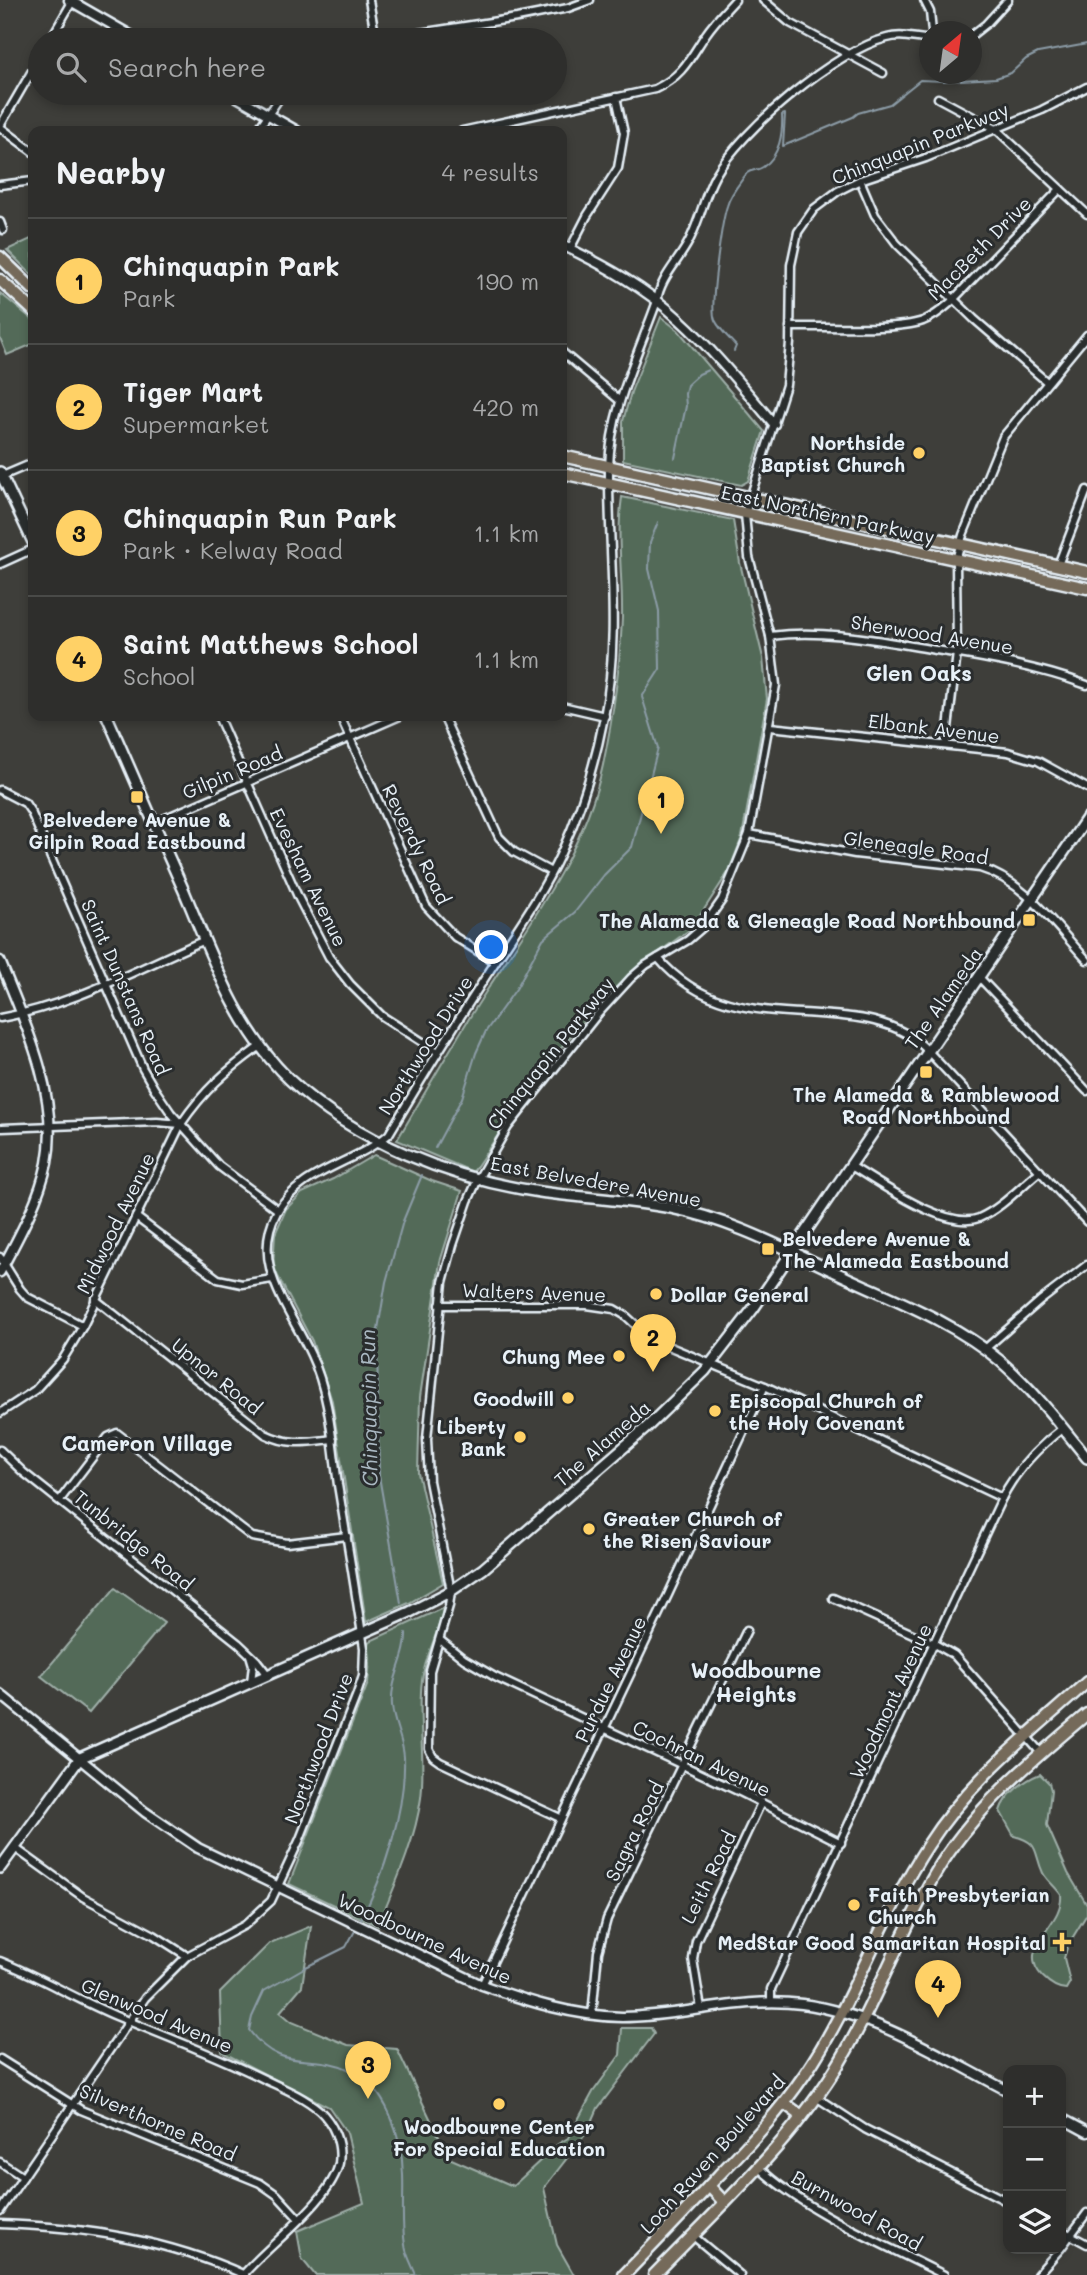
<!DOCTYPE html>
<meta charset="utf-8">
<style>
body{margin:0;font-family:Mali,sans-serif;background:#363634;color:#f1f3f6}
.controls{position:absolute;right:21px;bottom:21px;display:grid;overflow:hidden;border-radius:14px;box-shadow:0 4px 10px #0003}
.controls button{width:63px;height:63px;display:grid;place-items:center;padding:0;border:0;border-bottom:2px solid #494a48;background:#2e2e2c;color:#f1f3f6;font:35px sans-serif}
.compass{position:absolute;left:919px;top:21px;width:63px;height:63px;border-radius:50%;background:#2e2e2c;box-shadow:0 4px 10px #0003;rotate:29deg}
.you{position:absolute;left:492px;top:948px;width:24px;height:24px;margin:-18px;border:5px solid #fff;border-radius:50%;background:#1a73e8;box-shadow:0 0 0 10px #1a73e833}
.badge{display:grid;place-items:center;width:46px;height:46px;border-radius:50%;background:#ffd166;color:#111;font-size:23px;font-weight:700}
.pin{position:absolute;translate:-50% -58px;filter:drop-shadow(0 2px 4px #0008)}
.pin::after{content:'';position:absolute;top:37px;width:24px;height:21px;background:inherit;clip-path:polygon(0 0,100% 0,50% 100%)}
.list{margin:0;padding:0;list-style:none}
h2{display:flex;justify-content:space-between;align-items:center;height:91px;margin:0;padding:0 28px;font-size:30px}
h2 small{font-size:23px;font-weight:400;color:#a7a8a9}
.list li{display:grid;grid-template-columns:46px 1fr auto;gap:21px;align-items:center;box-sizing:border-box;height:126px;padding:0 28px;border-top:2px solid #494a48}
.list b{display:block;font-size:26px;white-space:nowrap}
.list p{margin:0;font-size:23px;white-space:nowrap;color:#a7a8a9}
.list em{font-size:23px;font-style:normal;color:#a7a8a9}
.icon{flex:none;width:38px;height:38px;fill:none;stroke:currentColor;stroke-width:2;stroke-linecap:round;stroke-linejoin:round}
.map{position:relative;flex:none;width:1087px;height:2275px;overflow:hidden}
.search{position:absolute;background:#2e2e2c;box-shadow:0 4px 10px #0003;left:28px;top:28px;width:539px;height:77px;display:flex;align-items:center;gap:18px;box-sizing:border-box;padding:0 24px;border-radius:38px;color:#a7a8a9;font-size:26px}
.panel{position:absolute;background:#2e2e2c;box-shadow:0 4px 10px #0003;left:28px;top:126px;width:539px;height:595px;border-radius:14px}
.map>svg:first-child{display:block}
.green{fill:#536b58;stroke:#9eaea8;stroke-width:2}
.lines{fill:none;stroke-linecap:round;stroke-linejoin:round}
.stream{stroke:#8c9ca7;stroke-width:2}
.minor-casing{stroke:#e8f1f8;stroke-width:11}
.tertiary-casing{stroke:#e8f1f8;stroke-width:13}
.secondary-casing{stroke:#e8f1f8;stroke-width:14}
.primary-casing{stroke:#e8f1f8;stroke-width:15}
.minor{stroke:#2a2d2e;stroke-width:6}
.tertiary{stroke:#2a2d2e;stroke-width:8}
.secondary{stroke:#2a2d2e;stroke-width:9}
.primary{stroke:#746a5a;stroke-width:10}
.poi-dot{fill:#ffd166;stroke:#2a2d2e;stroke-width:2.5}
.labels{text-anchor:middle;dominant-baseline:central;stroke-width:6;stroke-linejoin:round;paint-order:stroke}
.street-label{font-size:19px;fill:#e8f1f8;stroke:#2a2d2e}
.poi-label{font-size:19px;font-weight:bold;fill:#e8f1f8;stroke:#2a2d2e;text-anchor:end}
.neighbourhood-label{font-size:21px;font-weight:bold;fill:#e8f1f8;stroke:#2a2d2e}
.water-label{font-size:21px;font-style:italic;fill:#aab8c2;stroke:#2a2d2e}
</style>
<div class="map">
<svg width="1087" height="2275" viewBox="0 0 1087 2275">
<rect width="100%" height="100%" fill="#3e3e3a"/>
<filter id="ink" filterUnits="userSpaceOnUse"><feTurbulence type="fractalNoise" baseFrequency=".0143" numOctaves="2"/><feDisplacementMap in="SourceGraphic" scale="14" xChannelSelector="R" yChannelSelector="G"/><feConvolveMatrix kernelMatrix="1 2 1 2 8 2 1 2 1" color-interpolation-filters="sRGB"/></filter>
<g filter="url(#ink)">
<g class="green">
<path d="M33,238V276L7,250Z"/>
<path d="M0,293L33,320V344L7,355L0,338Z"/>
<path d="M661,317L678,330L764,431L748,481L741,485L623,460V421L631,392Z"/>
<path d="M622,497L733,520L740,563L763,658L767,699L742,837L729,871L692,928L644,963L598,1003L535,1080L473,1172L397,1140C427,1090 455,1039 487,990C532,920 585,849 603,765C613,717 620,667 622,618C623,578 616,537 622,497Z"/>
<path d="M374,1155L432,1181L462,1191L440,1262L420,1397L418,1473L443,1583L409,1603L366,1622L332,1401L312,1341L273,1267L275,1234L286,1209L302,1193L333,1179Z"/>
<path d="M115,1588L164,1623L89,1713L41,1676Z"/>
<path d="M443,1608C440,1632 425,1655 422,1680C417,1719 426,1759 421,1798C415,1842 395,1885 378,1926L289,1884L368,1683L370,1658L368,1642Z"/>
<path d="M1040,1774L1049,1783L1051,1790L1047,1825L1068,1873L1087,1905V1914L1068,1945L1064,1958L1070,1982L1066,1989C1057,1989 1049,1983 1042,1976C1015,1947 1064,1925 1061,1895C1056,1887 1047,1881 1043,1873C1033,1852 1041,1843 1014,1836L1000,1811C1005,1794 1025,1780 1040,1774Z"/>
<path d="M311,1926L302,1986L280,2012L292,2022L348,2045L397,2049L449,2158L513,2186L558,2144L568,2138L593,2092L620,2055L622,2028H651L654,2034L598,2108L588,2131L544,2188L557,2245L574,2275H315L302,2259L297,2231L364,2203L347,2133L329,2107L222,2052L220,1993L270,1943Z"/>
</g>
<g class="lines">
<g class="stream">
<path d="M734,351L736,346C729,338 720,330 715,320C709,307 722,221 727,206C730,194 740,183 747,173C752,169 757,171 763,167C780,156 783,132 782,115L785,114L783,146L853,117L858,113L890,104L920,80L944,81L996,78L1011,73L1026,59L1038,53L1087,44"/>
<path d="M675,458L686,406L685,394L687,385L699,374L708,370"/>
<path d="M435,1148L462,1098L476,1053L486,1031L516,989L543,939L575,912L604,875L632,847L658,748L642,697L660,669L659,611L649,569L650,542L658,522"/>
<path d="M401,1603L379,1476L377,1335L386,1282L403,1221L422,1175"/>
<path d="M360,1921C384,1877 406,1808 404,1757C403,1739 393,1723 392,1705C390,1678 407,1657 406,1633"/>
<path d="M356,1929L346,1947L304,1968L264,1991L252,2017L249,2030C282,2075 312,2051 350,2070C387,2088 402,2136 403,2175C404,2198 401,2221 405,2245C406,2255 412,2265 416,2275"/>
</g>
<defs>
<g id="minor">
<path d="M369,0L376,40"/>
<path d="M763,0L790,23L883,73"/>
<path d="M924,0L930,12L932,32"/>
<path d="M972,35L986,24L1008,0"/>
<path d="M50,40L72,2"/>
<path d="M374,40L517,18L568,8L590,0"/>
<path d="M938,98L996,129L1087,214"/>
<path d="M0,126L40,57"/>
<path d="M0,127L33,152"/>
<path d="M257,131L283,93"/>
<path d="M462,131L655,89C683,76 690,58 706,34C714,22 725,11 735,0"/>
<path d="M860,180L875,215L897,244L974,319L1047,382"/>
<path d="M0,185L33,181"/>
<path d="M0,222L3,230"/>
<path d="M570,249L587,216L618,168L624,133L616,97"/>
<path d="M790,327C823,326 894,331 923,321C933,317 942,310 950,303L1060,189"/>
<path d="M562,352L619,400"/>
<path d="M0,477L33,463"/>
<path d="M0,564L33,549"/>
<path d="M1058,565L1087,490"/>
<path d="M770,636C824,629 876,640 930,649C984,658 1036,666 1087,685"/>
<path d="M562,706L605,716"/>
<path d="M218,716L299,899L329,957L350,984L382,1016L438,1052"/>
<path d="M340,716L426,906L455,937L495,962"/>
<path d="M443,716L499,837L514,852L551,872"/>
<path d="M770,727L1008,752L1038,761L1087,788"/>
<path d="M946,745L957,653L956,560L963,535L1003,437L1087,335"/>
<path d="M0,790L25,803L31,812L143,1069L154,1088L171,1113L219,1166L278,1210"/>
<path d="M154,823L400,716"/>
<path d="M749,834L855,854L980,868C1025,881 1056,927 1087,960"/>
<path d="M658,958C735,1050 862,981 928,1051L1087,1222"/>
<path d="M979,977L1087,1091"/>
<path d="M0,1018C73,1005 137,969 205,940"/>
<path d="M2,1128L157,1122L181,1124"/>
<path d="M851,1166C880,1183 946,1231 979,1218C1002,1208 1021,1186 1040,1171"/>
<path d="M136,1217L218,1279L242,1284L272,1279"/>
<path d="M0,1257L20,1289L27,1297L83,1326"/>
<path d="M95,1299L265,1434C289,1446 308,1442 333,1439"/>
<path d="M440,1305H587L614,1309L626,1316L651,1339L765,1386L1002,1498"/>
<path d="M985,1349L1040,1301L1087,1265"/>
<path d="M0,1413L35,1390L63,1359L83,1326L181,1124C204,1090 226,1071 259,1047"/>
<path d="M0,1450L23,1472L238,1643L257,1661L268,1675"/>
<path d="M60,1500L108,1437L117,1433L252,1537L287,1543L347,1536"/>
<path d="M833,1598L935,1644L954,1655L1041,1753"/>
<path d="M440,1640L464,1659L495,1677L742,1793L841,1843"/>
<path d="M250,1655L253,1665L251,1682"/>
<path d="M560,1818L440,1762L433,1757L429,1749L430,1671L449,1606L451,1591L429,1481L427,1439L443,1282L453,1245L468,1201L478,1179L508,1127L597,1015L631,978L646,965L688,940L703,927L722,900L749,834L776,685L770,636L749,557L745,514L786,385L790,343L791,265L798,232L814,209L838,191L860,180L926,158L1042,110L1087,87"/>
<path d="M15,1848L83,1897L154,1935L187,1956"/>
<path d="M0,1961C40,1977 76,1999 116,2016C167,2037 218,2056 268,2081C285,2089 304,2097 319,2110C333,2123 342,2143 339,2163C332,2200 268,2245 243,2275"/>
<path d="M482,1985L668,1595L765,1386"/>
<path d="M771,2002V1989L1002,1498C1017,1469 1037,1448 1063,1428"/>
<path d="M701,2009L693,1959L696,1941L761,1803"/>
<path d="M592,2015L598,1952L607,1919L747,1630"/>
<path d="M0,2059L81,2110L260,2183L277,2195L299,2219"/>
<path d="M816,2097L865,2129L1008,2202"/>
<path d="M0,2162L23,2177"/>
<path d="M758,2167C807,2213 884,2244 944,2275"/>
<path d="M0,2211L145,1998L187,1956L245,1925L271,1901L300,1839L357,1694L363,1676L364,1648C356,1594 347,1539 338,1485C332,1442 330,1395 311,1355C290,1309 249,1263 277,1212C300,1170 355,1164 389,1134C418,1085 447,1037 478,989C506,944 539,901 561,853C581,810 595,764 604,717C621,635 608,551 609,468C610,409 638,355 657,301C660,278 679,261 689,241C700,220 704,196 715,176C741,130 836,50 887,38C901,34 915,38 930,40"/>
<path d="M0,2224C86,2227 167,2240 245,2275"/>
<path d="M1061,2230L1087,2244"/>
<path d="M692,2235L740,2275"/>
<path d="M1061,2248L1087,2213"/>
<path d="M1037,2275L1060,2249"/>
</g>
<g id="tertiary">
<path d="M69,0L139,40"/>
<path d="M230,93L297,131"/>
<path d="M562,245C604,265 646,288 680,320C714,351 744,389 774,424"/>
<path d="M0,961C25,1022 60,1097 47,1163C39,1201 18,1238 0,1272"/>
<path d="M0,1694L145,1812L198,1848L482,1985C527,2001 573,2016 622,2017C683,2017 741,1996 802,2004C876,2014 944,2058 1008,2091"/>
<path d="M1061,2118L1087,2132"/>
</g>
<g id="secondary">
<path d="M0,472L33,542"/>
<path d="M107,716C132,774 158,833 184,891C212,957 237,1030 290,1080C356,1142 451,1179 540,1192C583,1198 627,1200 671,1208C733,1220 791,1252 848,1278C900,1302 955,1323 999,1360C1033,1389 1059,1423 1087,1458"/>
<path d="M0,1868L80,1758L410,1612L451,1591L483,1569L645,1429L705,1371L753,1309L1087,818"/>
</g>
<g id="primary">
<path d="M0,257L33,289"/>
<path d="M0,280L33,310"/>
<path d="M562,456L1087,572"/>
<path d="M562,473L1087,588"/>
<path d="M784,2103L802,2116"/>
<path d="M709,2186L724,2202"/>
<path d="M624,2275C656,2242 688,2209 719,2175C750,2143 780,2111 805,2074C854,2002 880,1918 928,1845C971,1778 1029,1735 1087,1682"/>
<path d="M654,2275C716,2211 785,2148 833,2073C873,2010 897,1939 935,1874C973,1809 1030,1762 1087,1714"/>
</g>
</defs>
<use href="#minor" class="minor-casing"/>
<use href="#tertiary" class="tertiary-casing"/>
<use href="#secondary" class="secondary-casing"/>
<use href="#primary" class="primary-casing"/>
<use href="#minor" class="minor"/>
<use href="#tertiary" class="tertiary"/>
<use href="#secondary" class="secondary"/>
<use href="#primary" class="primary"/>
</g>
</g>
<g class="poi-dot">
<circle cx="919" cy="453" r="7"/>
<rect x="130" y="790" width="14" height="14" rx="3.5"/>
<rect x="1022" y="913" width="14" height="14" rx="3.5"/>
<rect x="919" y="1065" width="14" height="14" rx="3.5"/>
<rect x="761" y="1242" width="14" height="14" rx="3.5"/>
<circle cx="656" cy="1294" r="7"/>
<circle cx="619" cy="1356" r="7"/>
<circle cx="568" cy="1398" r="7"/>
<circle cx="715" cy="1411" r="7"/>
<circle cx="520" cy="1437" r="7"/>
<circle cx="589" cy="1529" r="7"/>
<circle cx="854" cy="1905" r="7"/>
<path d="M1058.5 1931.5h7v7h7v7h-7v7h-7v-7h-7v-7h7z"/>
<circle cx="499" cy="2104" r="7"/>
</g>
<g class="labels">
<g class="street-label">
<text transform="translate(920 143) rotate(-22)">Chinquapin Parkway</text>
<text transform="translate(979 248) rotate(-45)">MacBeth Drive</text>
<text transform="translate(828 514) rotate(12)">East Northern Parkway</text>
<text transform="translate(932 634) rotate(9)">Sherwood Avenue</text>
<text transform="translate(934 728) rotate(7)">Elbank Avenue</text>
<text transform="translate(232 772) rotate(-23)">Gilpin Road</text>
<text transform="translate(417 844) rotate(64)">Reverdy Road</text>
<text transform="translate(916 847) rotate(8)">Gleneagle Road</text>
<text transform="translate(309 877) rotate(64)">Evesham Avenue</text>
<text transform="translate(126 987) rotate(66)">Saint Dunstans Road</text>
<text transform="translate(943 998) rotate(-55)">The Alameda</text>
<text transform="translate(425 1045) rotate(-58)">Northwood Drive</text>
<text transform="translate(550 1053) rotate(-51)">Chinquapin Parkway</text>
<text transform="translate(596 1181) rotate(10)">East Belvedere Avenue</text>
<text transform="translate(115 1223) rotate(-64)">Midwood Avenue</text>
<text transform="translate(534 1292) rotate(2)">Walters Avenue</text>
<text transform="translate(217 1376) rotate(39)">Upnor Road</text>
<text transform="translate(602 1443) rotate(-41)">The Alameda</text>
<text transform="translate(134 1540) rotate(39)">Tunbridge Road</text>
<text transform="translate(610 1679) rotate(-64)">Purdue Avenue</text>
<text transform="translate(890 1701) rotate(-65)">Woodmont Avenue</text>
<text transform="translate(318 1748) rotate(-69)">Northwood Drive</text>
<text transform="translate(702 1758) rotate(26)">Cochran Avenue</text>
<text transform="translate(634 1831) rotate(-64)">Sagra Road</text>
<text transform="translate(708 1877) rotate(-64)">Leith Road</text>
<text transform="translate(425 1938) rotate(25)">Woodbourne Avenue</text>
<text transform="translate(157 2015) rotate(23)">Glenwood Avenue</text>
<text transform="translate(158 2122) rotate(23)">Silverthorne Road</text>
<text transform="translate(712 2154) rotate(-48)">Loch Raven Boulevard</text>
<text transform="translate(857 2210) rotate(29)">Burnwood Road</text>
</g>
<g class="poi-label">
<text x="905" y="442">Northside<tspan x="905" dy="22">Baptist Church</tspan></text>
<text x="137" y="819" text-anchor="middle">Belvedere Avenue &amp;<tspan x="137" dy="22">Gilpin Road Eastbound</tspan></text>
<text x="1015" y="920">The Alameda &amp; Gleneagle Road Northbound</text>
<text x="926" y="1094" text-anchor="middle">The Alameda &amp; Ramblewood<tspan x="926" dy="22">Road Northbound</tspan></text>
<text x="782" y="1238" text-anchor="start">Belvedere Avenue &amp;<tspan x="782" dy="22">The Alameda Eastbound</tspan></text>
<text x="670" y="1294" text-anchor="start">Dollar General</text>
<text x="605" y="1356">Chung Mee</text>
<text x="554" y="1398">Goodwill</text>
<text x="729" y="1400" text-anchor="start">Episcopal Church of<tspan x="729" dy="22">the Holy Covenant</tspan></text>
<text x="506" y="1426">Liberty<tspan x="506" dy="22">Bank</tspan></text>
<text x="603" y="1518" text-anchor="start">Greater Church of<tspan x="603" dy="22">the Risen Saviour</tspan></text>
<text x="868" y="1894" text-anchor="start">Faith Presbyterian<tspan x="868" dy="22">Church</tspan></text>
<text x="1046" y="1942">MedStar Good Samaritan Hospital</text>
<text x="499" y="2126" text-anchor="middle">Woodbourne Center<tspan x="499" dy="22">For Special Education</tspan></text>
</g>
<g class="neighbourhood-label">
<text x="919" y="672">Glen Oaks</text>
<text x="147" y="1442">Cameron Village</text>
<text x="756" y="1669">Woodbourne<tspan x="756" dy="24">Heights</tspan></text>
</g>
<g class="water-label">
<text transform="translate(368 1408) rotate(-91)">Chinquapin Run</text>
</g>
</g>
</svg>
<div class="controls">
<button>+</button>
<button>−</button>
<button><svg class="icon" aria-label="layers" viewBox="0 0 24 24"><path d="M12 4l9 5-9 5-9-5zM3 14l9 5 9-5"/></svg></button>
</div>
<svg class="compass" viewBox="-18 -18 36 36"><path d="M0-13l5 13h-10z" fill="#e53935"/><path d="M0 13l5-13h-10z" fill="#a7a8a9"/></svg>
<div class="you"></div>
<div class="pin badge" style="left:661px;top:834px">1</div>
<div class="pin badge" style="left:653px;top:1372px">2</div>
<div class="pin badge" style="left:368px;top:2099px">3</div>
<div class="pin badge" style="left:938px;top:2018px">4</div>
<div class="search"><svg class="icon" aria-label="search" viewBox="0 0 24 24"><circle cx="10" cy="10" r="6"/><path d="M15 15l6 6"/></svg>Search here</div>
<section class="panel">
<h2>Nearby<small>4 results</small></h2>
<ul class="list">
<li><span class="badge">1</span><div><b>Chinquapin Park</b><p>Park</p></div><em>190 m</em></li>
<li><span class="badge">2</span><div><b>Tiger Mart</b><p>Supermarket</p></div><em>420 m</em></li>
<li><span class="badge">3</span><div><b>Chinquapin Run Park</b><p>Park · Kelway Road</p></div><em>1.1 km</em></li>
<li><span class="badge">4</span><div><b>Saint Matthews School</b><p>School</p></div><em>1.1 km</em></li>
</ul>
</section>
</div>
